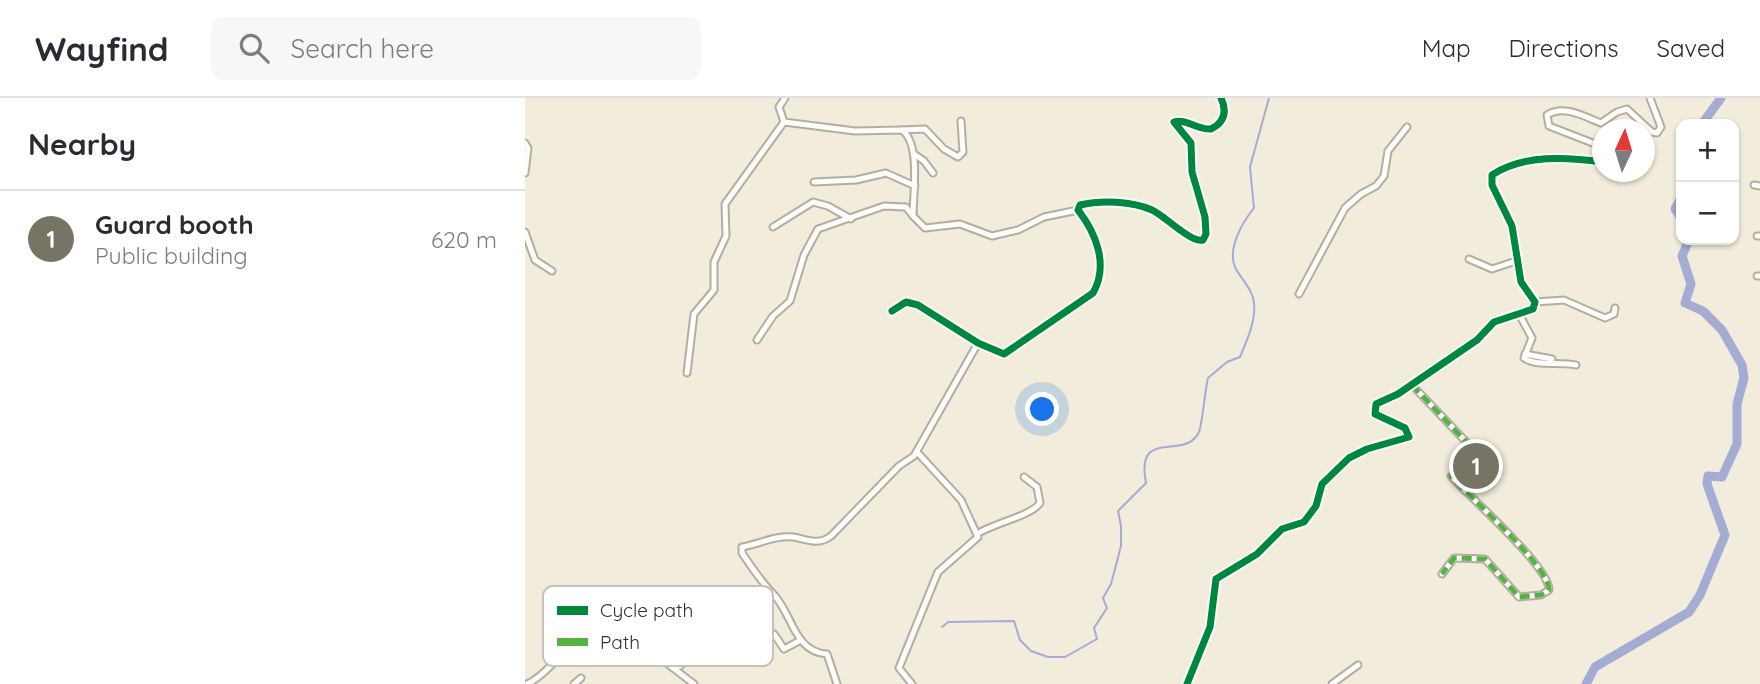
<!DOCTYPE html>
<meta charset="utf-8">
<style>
body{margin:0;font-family:Quicksand,sans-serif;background:#f7f7f7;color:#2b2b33}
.controls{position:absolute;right:21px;top:21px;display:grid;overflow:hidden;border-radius:14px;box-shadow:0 2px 5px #0004}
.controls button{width:63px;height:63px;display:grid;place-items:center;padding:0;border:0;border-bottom:2px solid #e1e1e2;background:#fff;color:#2b2b33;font:35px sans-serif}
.compass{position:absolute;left:1067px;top:21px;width:63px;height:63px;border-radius:50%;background:#fff;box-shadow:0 2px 5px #0004;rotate:4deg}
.you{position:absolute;left:518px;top:312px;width:24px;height:24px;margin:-18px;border:5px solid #fff;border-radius:50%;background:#1a73e8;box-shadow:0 0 0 10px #1a73e833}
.badge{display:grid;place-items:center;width:46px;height:46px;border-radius:50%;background:#777365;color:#fff;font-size:23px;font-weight:700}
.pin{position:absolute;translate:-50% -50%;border:4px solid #fff;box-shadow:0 2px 7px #0006}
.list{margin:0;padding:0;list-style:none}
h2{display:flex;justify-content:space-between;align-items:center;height:91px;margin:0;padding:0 28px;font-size:30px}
h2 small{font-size:23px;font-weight:400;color:#7c7c81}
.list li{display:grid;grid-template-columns:46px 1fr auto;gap:21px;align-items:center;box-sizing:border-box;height:98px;padding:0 28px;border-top:2px solid #e1e1e2}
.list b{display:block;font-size:26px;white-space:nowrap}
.list p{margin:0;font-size:23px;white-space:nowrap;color:#7c7c81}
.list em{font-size:23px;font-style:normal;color:#7c7c81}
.icon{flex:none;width:38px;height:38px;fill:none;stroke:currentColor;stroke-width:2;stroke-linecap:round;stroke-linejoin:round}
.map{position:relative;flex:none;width:1235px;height:586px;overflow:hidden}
header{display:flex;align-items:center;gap:42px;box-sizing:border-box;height:98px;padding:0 35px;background:#fff;border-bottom:2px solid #e1e1e2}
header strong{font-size:33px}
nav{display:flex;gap:38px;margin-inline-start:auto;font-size:24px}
.search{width:490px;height:63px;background:#f7f7f7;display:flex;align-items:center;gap:18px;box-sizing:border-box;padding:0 24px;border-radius:14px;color:#7c7c81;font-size:26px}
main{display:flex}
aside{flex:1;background:#fff}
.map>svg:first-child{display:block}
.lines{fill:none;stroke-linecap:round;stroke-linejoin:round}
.stream{stroke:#a5acd3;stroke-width:2}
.river{stroke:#a5acd3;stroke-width:9}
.minor-casing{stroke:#b2aea1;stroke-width:9}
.minor{stroke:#fdfcfa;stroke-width:5}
.quiet{stroke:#56b245;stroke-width:5;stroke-dasharray:10 5;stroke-linecap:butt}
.cycleway-casing{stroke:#fff;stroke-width:11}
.cycleway{stroke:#00873e;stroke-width:7}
.key{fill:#fff;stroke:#c3c2be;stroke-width:2}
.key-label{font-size:19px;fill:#363226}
</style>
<header>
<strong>Wayfind</strong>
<div class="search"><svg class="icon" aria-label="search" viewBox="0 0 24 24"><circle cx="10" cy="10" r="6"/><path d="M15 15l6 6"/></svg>Search here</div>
<nav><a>Map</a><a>Directions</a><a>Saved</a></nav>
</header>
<main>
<aside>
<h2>Nearby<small></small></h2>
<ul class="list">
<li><span class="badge">1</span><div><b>Guard booth</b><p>Public building</p></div><em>620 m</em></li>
</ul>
</aside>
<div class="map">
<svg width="1235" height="586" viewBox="0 0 1235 586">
<rect width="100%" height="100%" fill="#f1ecdb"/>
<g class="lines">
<path class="stream" d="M417,529L423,524L489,523L495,542L506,553L523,559H540L572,541L569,530L582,510L578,500L586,486L596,448V428L593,413L621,385C610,328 660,364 674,334C677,328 680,292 683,280L702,264L715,259C722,242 731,223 729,205C728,192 717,182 711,171C701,152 717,125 729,110L725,69L744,0"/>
<g class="river">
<path d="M1177,26L1196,0"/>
<path d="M1156,100L1150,111L1156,120"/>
<path d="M1061,586L1070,569L1164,514L1175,497L1200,437L1182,386L1183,378L1197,379L1212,346V306L1219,280L1217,267L1197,232L1178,213L1160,205L1166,186L1157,158L1164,142"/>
</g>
<defs>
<g id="minor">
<path d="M260,0L254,9L259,24L330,33L377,32C396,46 388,96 388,118L400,130L435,126L467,138L493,132L519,119L553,112"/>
<path d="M377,32L400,31L419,51L433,59L438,54L436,23"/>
<path d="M0,45L3,50L0,75"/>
<path d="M1078,49L1024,28L1022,17C1039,6 1060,19 1076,25L1092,14L1102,11L1127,34L1132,35L1136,29L1125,0"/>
<path d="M389,56L399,63L408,75"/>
<path d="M289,84L331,82L361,75L390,88"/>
<path d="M1229,87L1235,88"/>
<path d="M248,129L288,104L303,108L326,121"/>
<path d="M0,134L10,162L27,173"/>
<path d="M1232,138H1235"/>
<path d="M944,161L967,171L991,163"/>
<path d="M1232,178H1235"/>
<path d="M774,196L820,110L836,96L851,88L859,78L863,53L882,29"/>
<path d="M1010,204L1039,202L1080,220L1089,216L1090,210"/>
<path d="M367,213L381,204L393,207L453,245L479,256L568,195C584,167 571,135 553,112L555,107C576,102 607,103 627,112C640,118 666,145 678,142L681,136L680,119L667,74L666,45L649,24C660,20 673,32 686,31C700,24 702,13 696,0"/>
<path d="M994,216L1007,240L999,260C1011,269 1036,263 1051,267"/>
<path d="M232,242L248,218L265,203L279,157L293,131L359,108L381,109L388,118"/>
<path d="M1000,256L1027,261"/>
<path d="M162,275L169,216L189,192V164L201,138L200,106L259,24"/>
<path d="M887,287L947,350L948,357L944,370L926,378C944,399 1025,469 1024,492L1016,497L994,499L960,461L929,460L917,476"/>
<path d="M452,436C469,425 506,418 515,405L512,389L499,379"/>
<path d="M148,570L169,586"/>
<path d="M2,586C30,574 71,505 102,524C121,535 130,558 148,570L155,568L204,519L249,536L259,551L276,542"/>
<path d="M49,586L56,580"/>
<path d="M312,586L302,556C270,554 268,519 250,498C238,486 227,470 217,455V449C234,446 251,437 268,439C282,441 293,448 306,438L374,368L389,358L453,245"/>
<path d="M387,586L374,570L413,474L453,439L436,402L392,354"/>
<path d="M662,586L685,529L691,481L732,456L757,431L779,424L791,408L797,386L824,360L842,351L884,339L880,330L850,316L851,306L873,296L952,242L969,224L1008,211L1010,204L996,184L987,128L967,87V77C998,56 1043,59 1078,64"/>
<path d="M807,586L833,567"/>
</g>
</defs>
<use href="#minor" class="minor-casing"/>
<use href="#minor" class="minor"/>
<path class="quiet" d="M887,287L947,350L948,357L944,370L926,378C944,399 1025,469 1024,492L1016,497L994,499L960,461L929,460L917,476"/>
<defs>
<g id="cycleway">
<path d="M367,213L381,204L393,207L453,245L479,256L568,195C584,167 571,135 553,112L555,107C576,102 607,103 627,112C640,118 666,145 678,142L681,136L680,119L667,74L666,45L649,24C660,20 673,32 686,31C700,24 702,13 696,0"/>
<path d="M662,586L685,529L691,481L732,456L757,431L779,424L791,408L797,386L824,360L842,351L884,339L880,330L850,316L851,306L873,296L952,242L969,224L1008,211L1010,204L996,184L987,128L967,87V77C998,56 1043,59 1078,64"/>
</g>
</defs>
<use href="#cycleway" class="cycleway-casing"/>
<use href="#cycleway" class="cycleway"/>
</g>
<rect x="18" y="488" width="230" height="80" rx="10" class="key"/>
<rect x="32" y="508" width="31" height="9" fill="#00873e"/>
<rect x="32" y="540" width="31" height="8" fill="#56b245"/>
<g class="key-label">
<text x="75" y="519">Cycle path</text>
<text x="75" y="551">Path</text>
</g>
</svg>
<div class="controls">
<button>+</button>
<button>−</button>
</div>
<svg class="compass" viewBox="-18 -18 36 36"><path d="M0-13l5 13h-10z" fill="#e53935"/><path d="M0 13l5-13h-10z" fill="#7c7c81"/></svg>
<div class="you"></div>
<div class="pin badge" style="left:951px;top:368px">1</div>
</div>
</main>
